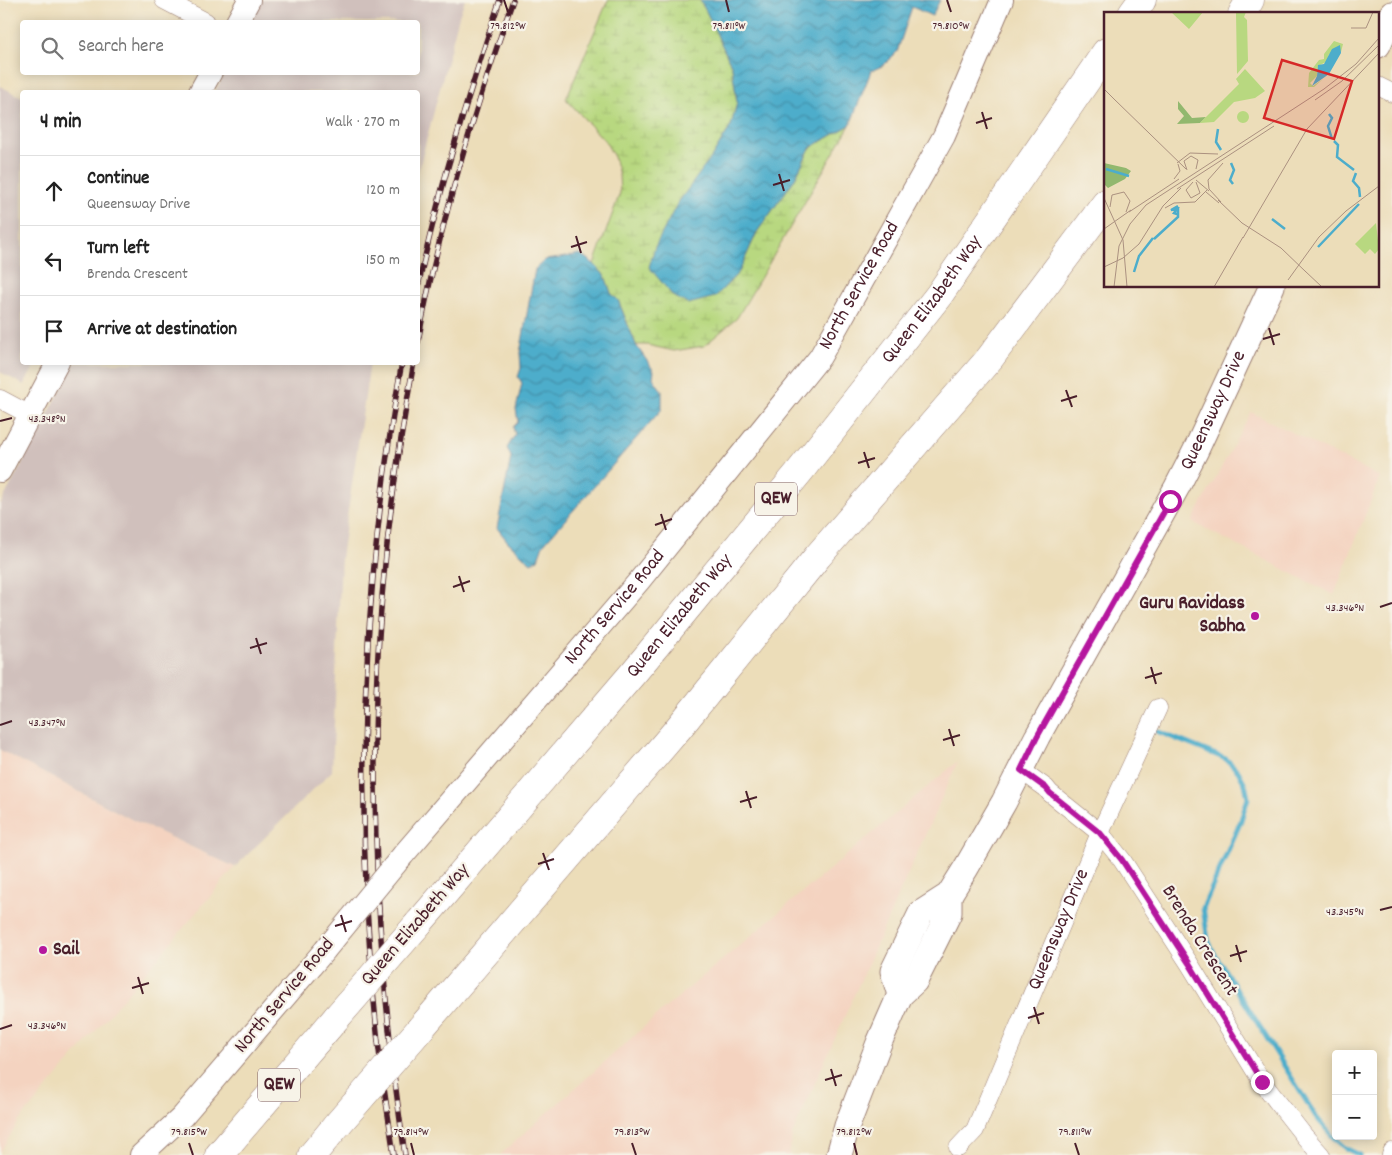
<!DOCTYPE html>
<meta charset="utf-8">
<style>
body{margin:0;font-family:Dekko,sans-serif;background:#f6f6f6;color:#222}
.controls{position:absolute;right:15px;bottom:15px;display:grid;overflow:hidden;border-radius:5px;box-shadow:0 2px 12px #0003}
.controls button{width:45px;height:45px;display:grid;place-items:center;padding:0;border:0;border-bottom:1px solid #e0e0e0;background:#fff;color:#222;font:25px sans-serif}
.stop{position:absolute;width:15px;height:15px;margin:-11px;border:4px solid #b5179e;border-radius:50%;background:#fff}
.stop.end{background:#b5179e;border-color:#fff;box-shadow:0 1px 5px #0008}
.list{margin:0;padding:0;list-style:none}
h2{display:flex;justify-content:space-between;align-items:center;height:65px;margin:0;padding:0 20px;font-size:21px}
h2 small{font-size:16px;font-weight:400;color:#767676}
.list li{display:grid;grid-template-columns:32px 1fr auto;gap:15px;align-items:center;box-sizing:border-box;height:70px;padding:0 20px;border-top:1px solid #e0e0e0}
.list b{display:block;font-size:19px;white-space:nowrap}
.list p{margin:0;font-size:16px;white-space:nowrap;color:#767676}
.list em{font-size:16px;font-style:normal;color:#767676}
.icon{flex:none;width:28px;height:28px;fill:none;stroke:currentColor;stroke-width:2;stroke-linecap:round;stroke-linejoin:round}
.map{position:relative;flex:none;width:1392px;height:1155px;overflow:hidden}
.search{position:absolute;background:#fff;box-shadow:0 2px 12px #0003;left:20px;top:20px;width:400px;height:55px;display:flex;align-items:center;gap:12px;box-sizing:border-box;padding:0 18px;border-radius:5px;color:#767676;font-size:19px}
.panel{position:absolute;background:#fff;box-shadow:0 2px 12px #0003;left:20px;top:90px;width:400px;height:275px;border-radius:5px}
.map>svg:first-child{display:block}
.built{fill:#f4d3c0}
.industrial{fill:#d0c0bc}
.wetland{fill:url(#wetland-marsh);stroke:#817c56}
.water{fill:url(#water-waves);stroke:#4c667b}
.lines{fill:none;stroke-linecap:round;stroke-linejoin:round}
.stream{stroke:#4dadcb;stroke-width:5}
.minor-casing{stroke:#9b7e72;stroke-width:19}
.tertiary-casing{stroke:#9b7e72;stroke-width:24}
.secondary-casing{stroke:#9b7e72;stroke-width:27}
.motorway-casing{stroke:#9b7e72;stroke-width:29}
.minor{stroke:#fff;stroke-width:18}
.tertiary{stroke:#fff;stroke-width:22}
.secondary{stroke:#fff;stroke-width:25}
.motorway{stroke:#fff;stroke-width:28}
.rail-casing{stroke:#4a1f2b;stroke-width:5.5}
.rail{stroke:#f7f3e8;stroke-width:4;stroke-dasharray:11;stroke-linecap:butt}
.tertiary-bridge-casing{stroke:#9b7e72;stroke-width:24;stroke-linecap:butt}
.motorway-bridge-casing{stroke:#9b7e72;stroke-width:29;stroke-linecap:butt}
.tertiary-bridge{stroke:#fff;stroke-width:22}
.motorway-bridge{stroke:#fff;stroke-width:28}
.route{stroke:#b5179e;stroke-width:6}
.ticks{fill:none;stroke:#4a1f2b;stroke-width:2}
.poi-dot{fill:#b5179e;stroke:#f7f3e8;stroke-width:2}
.labels{text-anchor:middle;dominant-baseline:central;stroke-width:4.5;stroke-linejoin:round;paint-order:stroke}
.shield{fill:#f7f3e8;stroke:#7e5f64;stroke-width:1}
.shield-label{font-size:19px;font-weight:bold;fill:#4a1f2b}
.street-label{font-size:20px;fill:#4a1f2b;stroke:#f7f3e8}
.poi-label{font-size:20px;font-weight:bold;fill:#4a1f2b;stroke:#f7f3e8;text-anchor:end}
.inset-river{fill:none;stroke:#4dadcb;stroke-width:2.5}
.inset-road{fill:none;stroke:#ab9180;stroke-width:1}
.view{fill:#d62828;fill-opacity:0.15;stroke:#d62828;stroke-width:2.5}
.inset-edge{fill:none;stroke:#4a1f2b;stroke-width:2.5}
.ticks-label{font-size:12px;text-anchor:middle;fill:#4a1f2b;stroke:#f7f3e8;stroke-width:4.5;stroke-linejoin:round;paint-order:stroke}
</style>
<div class="map">
<svg width="1392" height="1155" viewBox="0 0 1392 1155">
<defs>
<pattern id="wetland-marsh" width="20" height="14" patternUnits="userSpaceOnUse" patternTransform="scale(1.25)"><rect width="20" height="14" fill="#b8d880"/><path d="M1 5h8M5 5V1M11 12h8M15 12V8" fill="none" stroke="#a0b96f"/></pattern>
<pattern id="water-waves" width="16" height="10" patternUnits="userSpaceOnUse" patternTransform="scale(1.25)"><rect width="16" height="10" fill="#4dadcb"/><path d="M0 5q4-4 8 0t8 0" fill="none" stroke="#428ca5"/></pattern>
</defs>
<rect width="100%" height="100%" fill="#f7f3e8"/>
<filter id="ink" filterUnits="userSpaceOnUse"><feTurbulence type="fractalNoise" baseFrequency=".02" numOctaves="2"/><feDisplacementMap in="SourceGraphic" scale="10" xChannelSelector="R" yChannelSelector="G"/><feConvolveMatrix kernelMatrix="1 2 1 2 8 2 1 2 1" color-interpolation-filters="sRGB"/></filter>
<filter id="wash" filterUnits="userSpaceOnUse"><feTurbulence type="fractalNoise" baseFrequency=".0096" numOctaves="4" result="noise"/><feDisplacementMap in="SourceGraphic" scale="20" xChannelSelector="R" yChannelSelector="G"/><feGaussianBlur stdDeviation="1.12" result="paint"/><feColorMatrix in="noise" values="0 0 0 0 0 0 0 0 0 0 0 0 0 0 0 0 0 1.4 0 .05"/><feComposite in="paint" operator="in"/></filter>
<g filter="url(#wash)">
<rect width="100%" height="100%" fill="#ecddb9"/>
<g class="built">
<path d="M1251,412L1380,477L1334,595L1192,522Z"/>
<path d="M0,750L131,819L235,867L19,1121L0,1152Z"/>
<path d="M958,761L792,1135L789,1155H500L663,1010Z"/>
</g>
<g class="industrial">
<path d="M262,0H465L459,16L418,172V92H215L225,73L418,72V22H251Z"/>
<path d="M0,86L22,97V362L36,363L24,385L0,372Z"/>
<path d="M75,363H370L341,558L332,771L235,867L131,819L0,750V505Z"/>
</g>
<path class="wetland" d="M608,0H700L707,13L732,67L737,102L731,126L713,155L715,297L739,272L757,232L794,180L810,148L850,125L737,318L704,346L674,351L647,345H636L618,300L611,293L605,276L594,264L620,193L619,175L614,157L605,141L566,99Z"/>
<g class="water">
<path d="M700,0H940L932,16L912,7L897,52L884,65L871,71L850,125L810,148L794,180L757,232L739,272L715,297L688,304L673,296L649,267L655,247L677,204L713,155L731,126L737,102L732,67L707,13Z"/>
<path d="M580,254L594,264L605,276L611,293L618,300L636,345L654,371L653,378L662,391V409L543,545L538,559L531,563L508,542L497,528L511,457L507,448L515,435L513,427L518,422L516,409L522,383L518,377L521,368L520,353L535,269L545,260L560,258Z"/>
</g>
<g class="lines">
<path class="stream" d="M1154,730L1226,759L1238,771L1245,784L1248,798L1240,823L1203,908L1208,940L1214,953L1316,1117L1333,1137L1345,1148L1360,1155"/>
</g>
</g>
<g filter="url(#ink)">
<g class="lines">
<defs>
<g id="minor">
<path d="M164,0L206,22"/>
<path d="M1378,86L1392,93"/>
<path d="M0,399L30,415"/>
<path d="M1021,770L1046,788L1050,793L1100,833L1122,860L1189,963L1262,1082L1305,1137L1321,1155"/>
<path id="s1" d="M958,1148L975,1130L1100,833L1158,708"/>
<path d="M1391,1155L1392,1152"/>
</g>
<g id="tertiary">
<path d="M237,22L249,0"/>
<path d="M200,92L211,72"/>
<path d="M0,471L58,362"/>
<path id="s2" d="M403,855L639,581L820,357L944,136L1002,0"/>
<path d="M141,1155L182,1117L325,950"/>
</g>
<g id="secondary">
<path d="M1378,45L1392,14"/>
<path id="s3" d="M900,995L893,971L921,913L949,895L966,868L1004,802L1037,737L1177,487L1196,450L1272,286"/>
<path d="M839,1155L847,1126L879,1043L900,995L915,981L949,913V895"/>
</g>
<g id="motorway">
<path d="M1132,14L1142,0"/>
<path d="M1242,14L1250,0"/>
<path id="s4" d="M418,924L635,671L800,471L939,295L1106,52"/>
<path d="M421,1028L677,730L818,556L990,358L1106,203"/>
<path d="M219,1155L338,1016"/>
<path d="M312,1155L337,1125"/>
</g>
</defs>
<use href="#minor" class="minor-casing"/>
<use href="#tertiary" class="tertiary-casing"/>
<use href="#secondary" class="secondary-casing"/>
<use href="#motorway" class="motorway-casing"/>
<use href="#minor" class="minor"/>
<use href="#tertiary" class="tertiary"/>
<use href="#secondary" class="secondary"/>
<use href="#motorway" class="motorway"/>
<defs>
<g id="rail">
<path d="M418,287C439,190 468,94 500,0"/>
<path d="M418,342C439,225 474,112 513,0"/>
<path d="M394,1155C388,1114 381,1073 377,1032C353,809 362,583 402,362"/>
<path d="M405,1155C386,1028 375,901 375,772C374,635 389,497 414,362"/>
</g>
</defs>
<use href="#rail" class="rail-casing"/>
<use href="#rail" class="rail"/>
<defs>
<path id="tertiary-bridge" d="M325,950L403,855"/>
<g id="motorway-bridge">
<path d="M338,1016L418,924"/>
<path d="M337,1125L421,1028"/>
</g>
</defs>
<use href="#tertiary-bridge" class="tertiary-bridge-casing"/>
<use href="#motorway-bridge" class="motorway-bridge-casing"/>
<use href="#tertiary-bridge" class="tertiary-bridge"/>
<use href="#motorway-bridge" class="motorway-bridge"/>
</g>
</g>
<g class="lines" filter="url(#ink)">
<path class="route" d="M1170,501L1037,737L1021,770L1046,788L1050,793L1100,833L1122,860L1189,963L1262,1082"/>
</g>
<path class="ticks" d="M504,0L508,12M726,0L729,12M947,0L951,12M982,112L987,129M976,123L992,118M779,174L784,191M773,185L790,180M576,236L581,253M571,247L587,242M1269,328L1274,345M1263,339L1280,334M1066,390L1072,407M1061,401L1077,396M0,421L12,418M864,452L869,468M858,463L875,458M661,514L666,530M655,525L672,519M459,576L464,592M453,587L470,581M1380,607L1392,603M256,638L261,654M250,648L267,643M1151,667L1156,684M1145,678L1162,673M0,725L12,721M949,729L954,746M943,740L960,735M746,791L751,808M740,802L757,797M543,853L549,870M538,864L554,859M1380,910L1392,907M341,915L346,932M335,926L352,921M1236,945L1241,962M1230,956L1247,951M138,977L143,994M132,988L149,983M1034,1007L1039,1024M1028,1018L1044,1013M0,1029L12,1025M831,1069L836,1086M825,1080L842,1075M189,1143L193,1155M411,1143L414,1155M632,1143L636,1155M854,1143L857,1155M1075,1143L1079,1155"/>
<g class="poi-dot">
<circle cx="1255" cy="616" r="5"/>
<circle cx="43" cy="950" r="5"/>
</g>
<g class="labels">
<g class="shield">
<rect x="755" y="482.5" width="42" height="33" rx="4"/>
<rect x="258" y="1068.5" width="42" height="33" rx="4"/>
</g>
<g class="shield-label">
<text x="776" y="499">QEW</text>
<text x="279" y="1085">QEW</text>
</g>
<g class="street-label">
<text stroke="none"><textPath href="#s2" startOffset="731">North Service Road</textPath></text>
<text stroke="none"><textPath href="#s4" startOffset="809">Queen Elizabeth Way</textPath></text>
<text stroke="none"><textPath href="#s3" startOffset="675">Queensway Drive</textPath></text>
<text stroke="none"><textPath href="#s2" startOffset="326">North Service Road</textPath></text>
<text stroke="none"><textPath href="#s4" startOffset="404">Queen Elizabeth Way</textPath></text>
<text transform="translate(416 925) rotate(-49)">Queen Elizabeth Way</text>
<text stroke="none"><textPath href="#s1" startOffset="242">Queensway Drive</textPath></text>
<text transform="translate(1199 941) rotate(58)">Brenda Crescent</text>
<text transform="translate(285 996) rotate(-50)">North Service Road</text>
</g>
<g class="poi-label">
<text x="1245" y="604">Guru Ravidass<tspan x="1245" dy="23">Sabha</tspan></text>
<text x="53" y="950" text-anchor="start">Sail</text>
</g>
</g>
<g transform="translate(1104 12)">
<rect width="275" height="275" fill="#ecddb9"/>
<path d="M132,0H142L140,5L143,8L144,49L133,62ZM133 105a6 6 0 1 1 12 0a6 6 0 1 1-12 0Z" fill="#b8d880"/>
<path d="M74,89L88,106L102,105L96,111L73,112L80,104L74,97ZM0,151L22,156L27,159L21,167L4,176L0,172Z" fill="#92b86e"/>
<path d="M230,29L239,32L237,40L225,42L224,49L214,54L213,64L206,71L209,74L219,67L210,75H204L205,61L215,48L220,47V42Z" fill="#b8d880"/>
<path d="M67,0H99L85,17ZM141,57L161,79L151,86L130,90L110,110L96,111L135,72L132,67ZM272,211L275,237L271,242L266,237L261,242L251,232Z" fill="#b8d880"/>
<path d="M236,33L237,41L225,62L208,74L213,64L214,53L220,52L228,37Z" fill="#4dadcb"/>
<path class="inset-river" d="M225,102L228,106L224,114L228,127M114,117L112,130L117,138M230,129L234,133L233,145L250,158M127,151L130,158L126,168L129,172M2,157L25,164M252,161L249,169L255,176L256,185M73,202L70,201L73,197L67,198L74,194M168,207L181,217M50,227L74,205V195M214,235L255,192M30,260L35,244L49,226"/>
<path class="inset-road" d="M247,16H262L269,0M0,77L12,89M10,87L82,157M211,88L238,69L275,33M73,151L86,141L114,142M83,158L80,149L87,144L94,148L92,157M70,167L76,159L74,152M92,168L105,179M89,170L82,178L87,186L96,181L92,170M73,177L170,114M102,180L115,191M0,186L19,228L23,275M114,188L138,211L177,236L202,260M117,190L105,177L104,168L119,151M6,195L8,183L20,180L26,189L22,200M61,196L70,191L91,190L103,178M242,199L275,174M25,200L75,167M0,217L27,198M139,226L203,117L275,41M0,255L19,246L35,232L59,194L77,176M201,259L218,275M184,268L215,225L242,199M10,275L15,234L26,212L42,193L220,77L252,52L275,26M110,275L139,225"/>
<path class="view" d="M178,48L248,69L230,127L160,106Z"/>
<rect width="275" height="275" class="inset-edge"/>
</g>
<g class="ticks-label">
<text x="508" y="29">79.812°W</text>
<text x="729" y="29">79.811°W</text>
<text x="951" y="29">79.810°W</text>
<text x="47" y="422">43.348°N</text>
<text x="1345" y="611">43.346°N</text>
<text x="47" y="726">43.347°N</text>
<text x="1345" y="915">43.345°N</text>
<text x="47" y="1029">43.346°N</text>
<text x="189" y="1135">79.815°W</text>
<text x="411" y="1135">79.814°W</text>
<text x="632" y="1135">79.813°W</text>
<text x="854" y="1135">79.812°W</text>
<text x="1075" y="1135">79.811°W</text>
</g>
</svg>
<div class="controls">
<button>+</button>
<button>−</button>
</div>
<div class="stop" style="left:1170px;top:501px"></div>
<div class="stop end" style="left:1262px;top:1082px"></div>
<div class="search"><svg class="icon" aria-label="search" viewBox="0 0 24 24"><circle cx="10" cy="10" r="6"/><path d="M15 15l6 6"/></svg>Search here</div>
<section class="panel">
<h2>4 min<small>Walk · 270 m</small></h2>
<ul class="list">
<li><svg class="icon" aria-label="ahead" viewBox="0 0 24 24"><path d="M12 20V5M6 11l6-6 6 6"/></svg><div><b>Continue</b><p>Queensway Drive</p></div><em>120 m</em></li>
<li><svg class="icon" aria-label="left" viewBox="0 0 24 24"><path d="M17 20v-9H6M10 6l-5 5 5 5"/></svg><div><b>Turn left</b><p>Brenda Crescent</p></div><em>150 m</em></li>
<li><svg class="icon" aria-label="arrive" viewBox="0 0 24 24"><path d="M6 21V4h12l-3 4 3 4H6"/></svg><div><b>Arrive at destination</b></div></li>
</ul>
</section>
</div>
